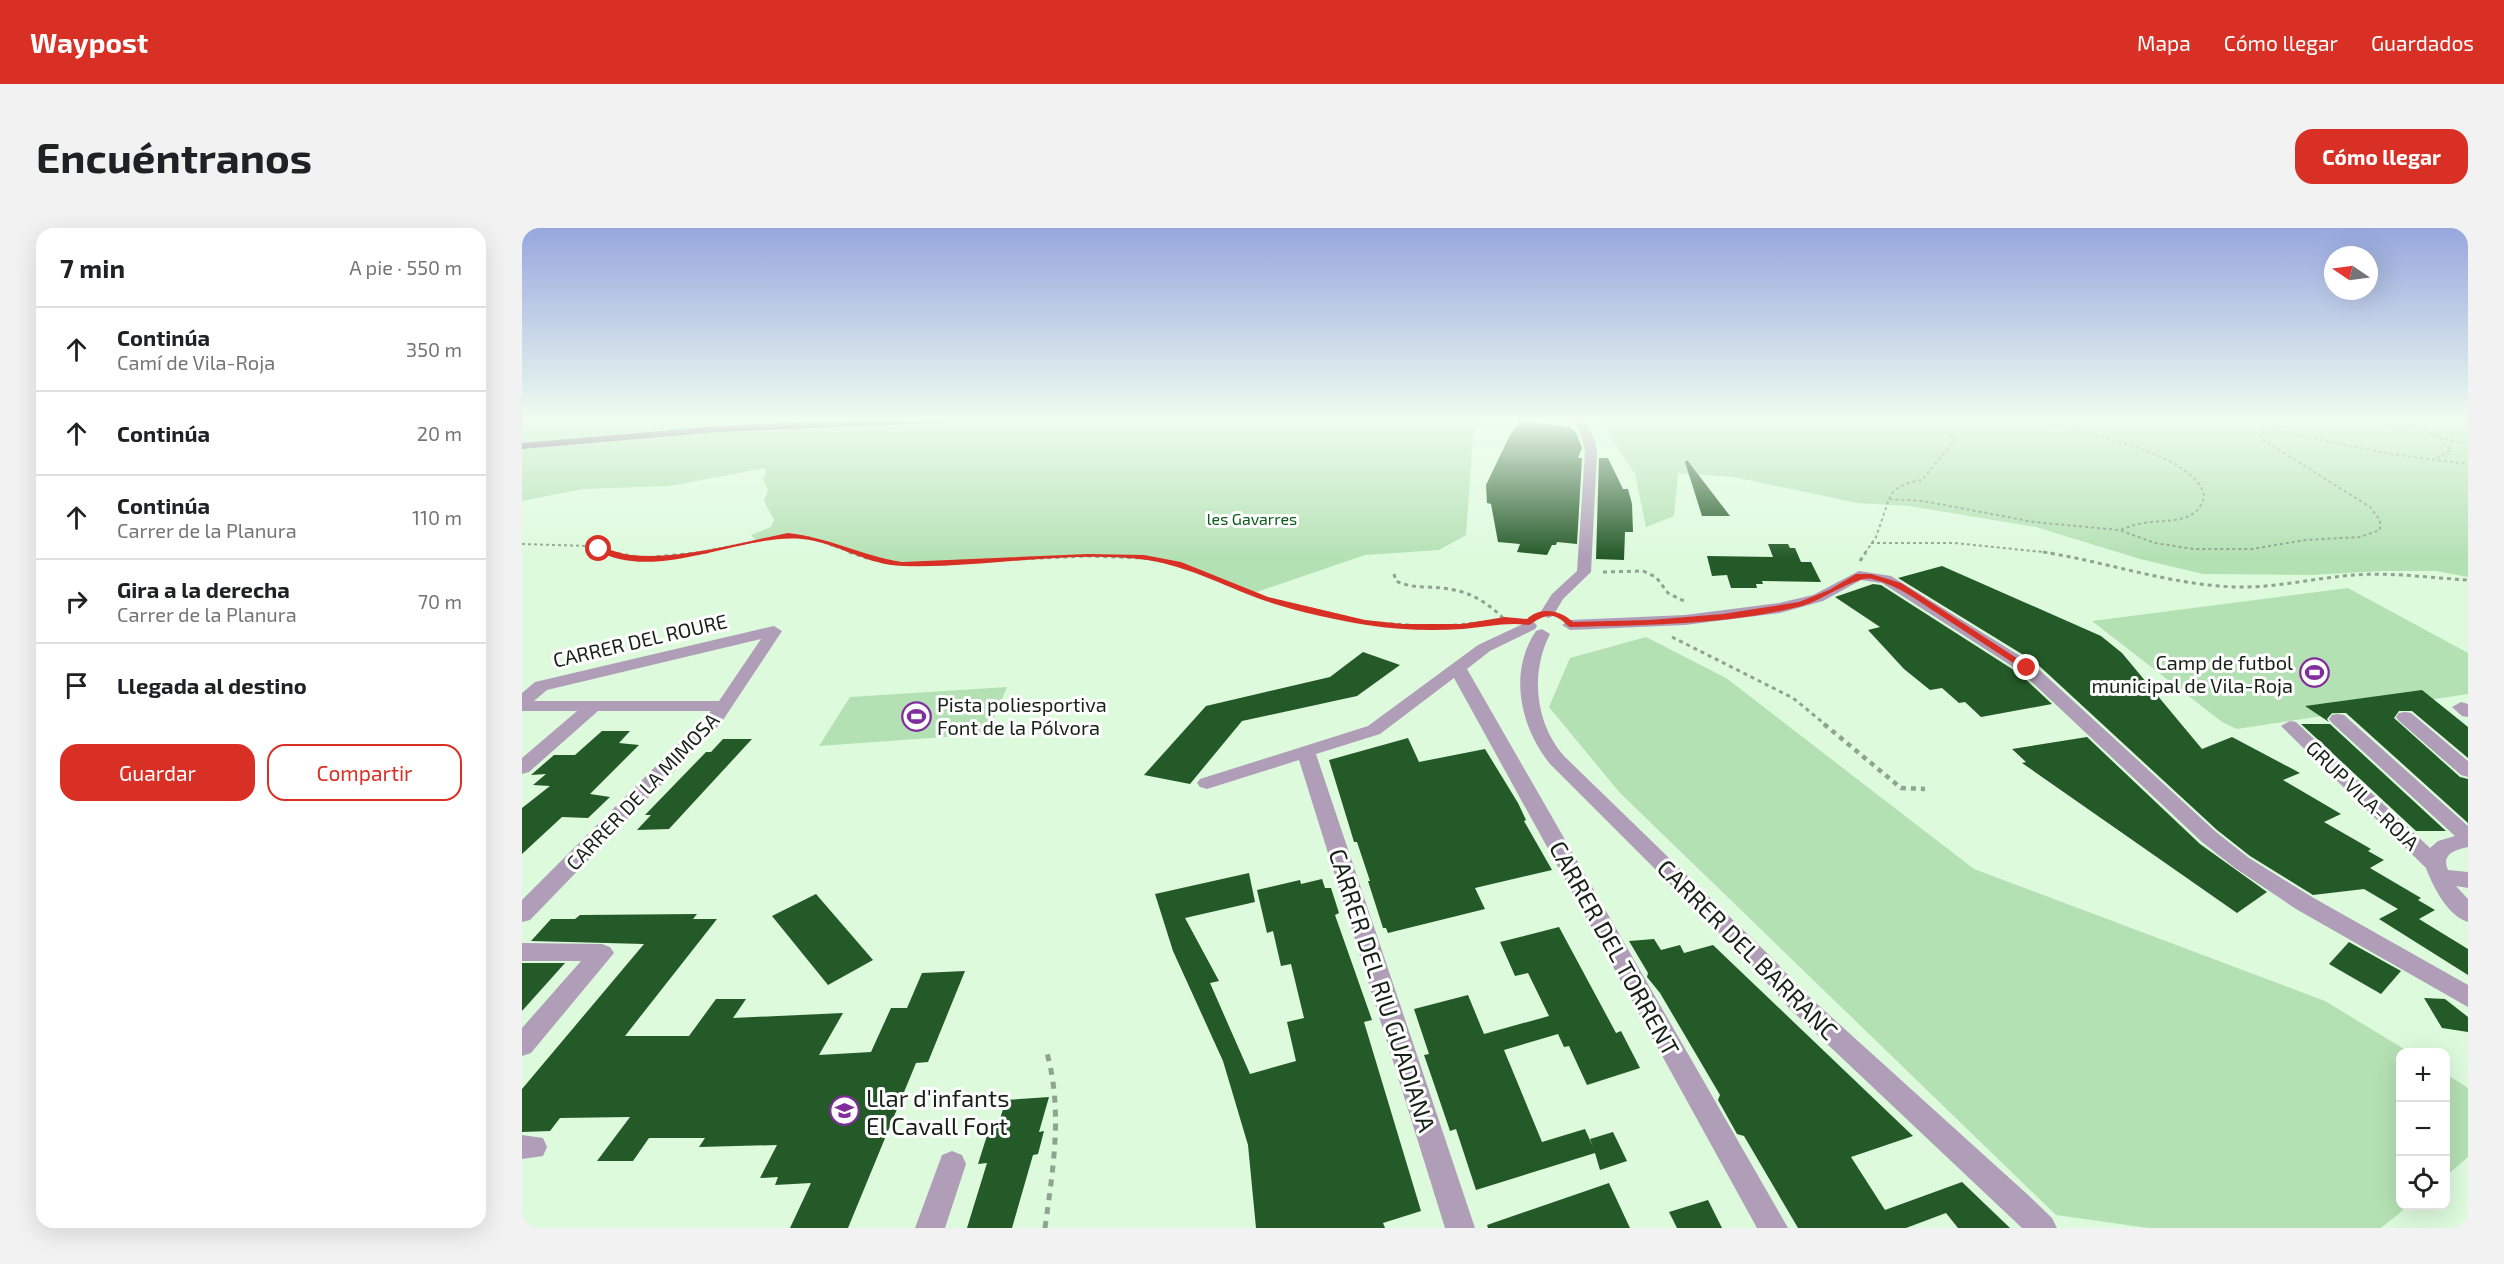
<!DOCTYPE html>
<html lang="es">
<meta charset="utf-8">
<style>
body{margin:0;font-family:"Exo 2",sans-serif;background:#f2f2f2;color:#202124}
.controls{position:absolute;right:18px;bottom:18px;display:grid;overflow:hidden;border-radius:12px;box-shadow:0 6px 24px #0002}
.controls button{width:54px;height:54px;display:grid;place-items:center;padding:0;border:0;border-bottom:2px solid #e0e0e0;background:#fff;color:#202124;font:30px sans-serif}
.compass{position:absolute;left:1802px;top:18px;width:54px;height:54px;border-radius:50%;background:#fff;box-shadow:0 6px 24px #0002;rotate:283deg}
.stop{position:absolute;width:18px;height:18px;margin:-14px;border:4px solid #d93025;border-radius:50%;background:#fff}
.stop.end{background:#d93025;border-color:#fff;box-shadow:0 2px 6px #0008}
.list{margin:0;padding:0;list-style:none}
h2{display:flex;justify-content:space-between;align-items:center;height:78px;margin:0;padding:0 24px;font-size:26px}
h2 small{font-size:20px;font-weight:400;color:#757577}
.list li{display:grid;grid-template-columns:39px 1fr auto;gap:18px;align-items:center;box-sizing:border-box;height:84px;padding:0 24px;border-top:2px solid #e0e0e0}
.list b{display:block;font-size:22px;white-space:nowrap}
.list p{margin:0;font-size:20px;white-space:nowrap;color:#757577}
.list em{font-size:20px;font-style:normal;color:#757577}
.actions{display:flex;gap:12px;padding:18px 24px}
.actions a{flex:1;padding:14px 0;border:2px solid #d93025;border-radius:18px;text-align:center;font-size:21px;color:#d93025}
.actions .main{background:#d93025;color:#fff}
.icon{flex:none;width:33px;height:33px;fill:none;stroke:currentColor;stroke-width:2;stroke-linecap:round;stroke-linejoin:round}
.map{position:relative;flex:none;width:1946px;height:1000px;overflow:hidden;border-radius:18px}
header{display:flex;align-items:center;gap:36px;box-sizing:border-box;height:84px;padding:0 30px;background:#d93025;color:#fff}
header strong{font-size:28px}
nav{display:flex;gap:33px;margin-inline-start:auto;font-size:21px}
.intro{display:flex;align-items:center;justify-content:space-between;box-sizing:border-box;height:144px;padding:0 36px}
h1{margin:0;font-size:42px}
.button{padding:15px 27px;border-radius:18px;background:#d93025;color:#fff;font-size:21px;font-weight:700}
main{display:flex;gap:36px;padding:0 36px}
aside{flex:1;background:#fff;border-radius:18px;box-shadow:0 6px 24px #0002}
.map>svg:first-child{display:block}
.green{fill:#b4e1b4}
.building{fill:#245928}
.lines{fill:none;stroke-linecap:round;stroke-linejoin:round}
.path-far3{stroke:#8ea48e;stroke-width:2;stroke-dasharray:3 3;stroke-linecap:butt}
.path-far2{stroke:#8ea48e;stroke-width:3;stroke-dasharray:4 4;stroke-linecap:butt}
.path-far1{stroke:#8ea48e;stroke-width:4.5;stroke-dasharray:5 5;stroke-linecap:butt}
.path{stroke:#8ea48e;stroke-width:5;stroke-dasharray:7 7;stroke-linecap:butt}
.minor{fill:#b09eb8;fill-rule:evenodd}
.highway{fill:#664075;fill-rule:evenodd}
.route{fill:#d93025}
.labels{text-anchor:middle;dominant-baseline:central;stroke-width:6;stroke-linejoin:round;paint-order:stroke}
.far-park-label{font-size:16px;fill:#085c18;stroke:#fefefe}
.street-label{font-size:20px;fill:#172217;stroke:#fefefe}
.poi-label{font-size:20px;fill:#172217;stroke:#fefefe;text-anchor:end}
.near-street-label{font-size:24px;fill:#172217;stroke:#fefefe}
.near-poi-label{font-size:24px;fill:#172217;stroke:#fefefe;text-anchor:start}
</style>
<header>
<strong>Waypost</strong>
<nav><a>Mapa</a><a>Cómo llegar</a><a>Guardados</a></nav>
</header>
<div class="intro"><h1>Encuéntranos</h1><a class="button">Cómo llegar</a></div>
<main>
<aside>
<h2>7 min<small>A pie · 550 m</small></h2>
<ul class="list">
<li><svg class="icon" aria-label="ahead" viewBox="0 0 24 24"><path d="M12 20V5M6 11l6-6 6 6"/></svg><div><b>Continúa</b><p>Camí de Vila-Roja</p></div><em>350 m</em></li>
<li><svg class="icon" aria-label="ahead" viewBox="0 0 24 24"><path d="M12 20V5M6 11l6-6 6 6"/></svg><div><b>Continúa</b></div><em>20 m</em></li>
<li><svg class="icon" aria-label="ahead" viewBox="0 0 24 24"><path d="M12 20V5M6 11l6-6 6 6"/></svg><div><b>Continúa</b><p>Carrer de la Planura</p></div><em>110 m</em></li>
<li><svg class="icon" aria-label="right" viewBox="0 0 24 24"><path d="M7 20v-9h11M14 6l5 5-5 5"/></svg><div><b>Gira a la derecha</b><p>Carrer de la Planura</p></div><em>70 m</em></li>
<li><svg class="icon" aria-label="arrive" viewBox="0 0 24 24"><path d="M6 21V4h12l-3 4 3 4H6"/></svg><div><b>Llegada al destino</b></div></li>
</ul>
<div class="actions"><a class="main">Guardar</a><a>Compartir</a></div>
</aside>
<div class="map">
<svg width="1946" height="1000" viewBox="0 0 1946 1000">
<rect width="100%" height="100%" fill="#ddfadd"/>
<g class="green">
<path d="M0,190H959L951,208L944,307L917,322L843,327L729,366L656,336L622,330L566,328L400,337L348,331L286,309L257,308L234,312L229,307L249,299L252,292L242,273L246,262L241,251L244,245L243,240L148,258L61,261L0,273Z"/>
<path d="M1076,190H1946V349L1914,343H1860L1788,347L1681,346L1618,331L1514,299L1387,278L1335,275L1212,249L1156,245L1152,288L1124,299L1113,246Z"/>
<path d="M1826,360L1946,425V466L1715,501L1700,494L1570,393Z"/>
<path d="M1124,409L1204,450L1452,641L1803,773L1887,824H1878V978H1886L1859,1000H1626L1534,987L1098,565L1027,479L1048,430Z"/>
<path d="M485,459L465,506L297,518L328,469Z"/>
<path d="M1924,846L1946,860V929L1924,948Z"/>
</g>
<g class="building">
<path d="M998,193L1047,199L1054,204L1060,220L1056,230H1060L1055,316L1035,314L1034,317H1030L1025,327L995,324L998,316L976,314L969,276L965,275L964,257L988,207Z"/>
<path d="M1077,230H1086L1101,261H1106L1110,276L1111,304H1103L1102,332L1074,331Z"/>
<path d="M1165,232L1208,288H1180L1163,234Z"/>
<path d="M1246,316H1266L1268,320H1273L1279,334H1289L1299,354L1240,353L1241,356H1234L1235,360H1209L1205,347L1190,348L1185,328L1251,329Z"/>
<path d="M1420,338L1579,408L1600,425L1680,521L1710,509L1778,545L1761,552L1819,586L1802,594L1849,621L1846,623L1862,632L1848,640L1899,670L1896,672L1913,682L1897,691L1946,721V747L1857,691L1876,681L1842,661L1791,667L1728,628L1695,602L1513,434L1376,350Z"/>
<path d="M1351,356L1359,357L1498,446L1530,476L1459,489L1443,474L1437,475L1420,460L1408,462L1382,441L1346,402L1358,399L1313,369Z"/>
<path d="M841,424L878,437L835,468L720,493L668,556L622,547L684,478L808,449Z"/>
<path d="M1900,462L1946,499V530L1890,483H1877L1872,490L1938,549L1946,551V595L1824,485H1810L1805,491L1807,494L1783,478Z"/>
<path d="M1779,496H1808L1924,603H1894Z"/>
<path d="M80,503H108L97,515L117,517L68,566L88,569L66,590L40,589L0,626V580L28,558L11,557L24,546L9,547L32,527H53Z"/>
<path d="M1565,509L1678,616L1745,664L1715,685L1500,535L1504,534L1490,521Z"/>
<path d="M886,510L897,534L963,521L996,575L1004,592L1002,593L1030,642L953,660L963,681L866,705L864,700H861L846,653H848L835,614H832L829,604L807,532Z"/>
<path d="M201,511H230L147,601L115,602L129,587H123L184,524H189Z"/>
<path d="M727,645L733,674L663,690L697,753L688,755L728,846L774,833L765,794L782,790L769,736L759,738L751,703L745,705L735,662L778,652L779,656L800,651L803,660H809L817,685L813,687L850,792L842,794L899,983L861,995L863,1000H734L726,917L701,833L651,723L633,666Z"/>
<path d="M294,666L351,732L306,757L250,688Z"/>
<path d="M175,686L171,691H195L103,808H167L194,771H224L211,790L321,785L297,827L349,824L369,780H385L400,745L443,743L406,834L394,835L326,1000H268L289,955L253,957L256,949L238,950L255,917L177,919L183,910H127L111,933H75L108,889L38,890L28,903L0,904V861L122,716L9,713L29,691H53L58,687Z"/>
<path d="M1037,699L1094,805L1099,803L1118,840L1065,857L1047,818L1042,819L1036,806L982,822L1020,914L1063,901L1071,919L1068,911L1091,904L1105,933L1078,942L1073,925L954,962L934,901L928,903L910,850L902,827L907,826L892,781L946,767L962,806L1027,788L1006,745L993,748L978,714Z"/>
<path d="M1132,711L1139,722L1158,717L1162,725L1191,717L1391,908L1329,929L1363,982L1440,954L1488,1000H1436L1424,985L1384,1000H1276L1222,908L1215,906L1196,872L1198,867L1138,765L1125,749L1126,745L1107,713Z"/>
<path d="M1827,714L1879,743L1859,766L1807,736Z"/>
<path d="M0,735H43L0,783Z"/>
<path d="M1902,770L1923,771L1946,789V804L1920,800Z"/>
<path d="M527,869L517,904L522,903L516,926L511,927L490,1000H445L465,935L456,936L468,898L476,897L484,872Z"/>
<path d="M1087,955L1108,1000H966L965,997Z"/>
<path d="M1186,972L1200,1000H1155L1147,984Z"/>
</g>
<g class="lines">
<g class="path-far3">
<path d="M1485,190C1530,199 1669,218 1682,267C1678,297 1644,291 1622,295C1613,296 1606,299 1598,302"/>
<path d="M1823,190L1946,216"/>
<path d="M1868,190L1915,207L1929,222L1913,231"/>
<path d="M1367,271C1372,258 1387,254 1400,252L1432,213L1420,194L1412,190"/>
<path d="M1349,315H1432L1531,325"/>
<path d="M0,316L67,318L92,325"/>
<path d="M173,325L266,307L286,309L331,325"/>
<path d="M1343,325L1354,309L1367,271L1401,273L1512,294L1597,302L1633,315L1671,321H1730L1783,312L1838,309L1858,302V292L1848,279L1743,213L1737,207L1741,203H1756L1868,226L1946,236"/>
</g>
<g class="path-far2">
<path d="M87,324L121,330L186,324"/>
<path d="M327,324L348,331L380,336L566,328L622,330L656,336L743,370L843,394L914,399L975,393"/>
<path d="M1521,324C1585,334 1649,357 1714,359C1754,360 1792,350 1832,347C1869,344 1909,350 1946,352"/>
<path d="M1338,333L1344,324"/>
<path d="M1081,344L1121,343L1134,349L1146,365L1164,374"/>
<path d="M872,346L874,353C885,358 895,359 906,359C939,360 959,368 982,391"/>
<path d="M1150,409L1271,470L1304,497"/>
</g>
<path class="path-far1" d="M1302,496L1379,560L1403,561"/>
<path class="path" d="M523,1000C531,940 541,884 525,825"/>
<g class="minor">
<path d="M1051,190H1061L1072,210L1075,224L1069,344L1041,371L1031,388L1026,390L1018,385L1030,366L1055,343L1063,224L1060,210Z"/>
<path d="M1337,343L1369,348L1511,436L1694,604L1727,630L1790,669L1946,757V779L1774,681L1713,640L1680,614L1499,444L1360,355L1339,352L1301,373L1258,385L1163,397L1048,402L1040,397L1048,392L1163,387L1257,375L1291,367Z"/>
<path d="M1007,393L1013,395L1015,398L1013,401L968,423L945,441L1266,1000H1235L932,450L858,506L794,526L953,1000H923L777,532L685,561L678,559L675,555L678,551L846,498L956,417Z"/>
<path d="M252,398L260,403L199,495L8,692L0,694V672L189,483H76L7,544L0,546V530L55,483H0V465L13,454ZM239,411L197,473H12L25,462Z"/>
<path d="M1020,401L1028,406C1008,445 1013,495 1042,528L1248,728L1284,766L1505,966L1530,990L1535,1000H1500L1267,780L1232,740L1028,536C998,499 986,444 1014,403Z"/>
<path d="M1939,474L1946,476V489L1940,488L1930,479Z"/>
<path d="M1883,484L1889,485L1946,533V549L1939,547L1877,493L1874,489L1877,485Z"/>
<path d="M1816,486L1822,487L1946,598V619C1933,622 1919,626 1926,642L1946,644V660L1934,658L1946,671V694C1926,688 1911,659 1904,640L1759,498L1768,493L1774,494L1908,620L1916,613L1933,608L1810,495L1807,491L1810,487Z"/>
<path d="M0,715L80,716L88,719L92,725L9,825L0,828V800L59,733H0Z"/>
<path d="M0,907L21,910L25,919L21,928L0,931Z"/>
<path d="M430,923L440,927L444,936L423,1000H393L420,927Z"/>
</g>
<path class="highway" d="M379,190H462L457,193L196,204L0,221V215L196,198Z"/>
</g>
<linearGradient id="sky" x2="0" y2="1"><stop stop-color="#97a7de"/><stop offset="0.58" stop-color="#f0fdf0"/><stop offset="1" stop-color="#f0fdf0" stop-opacity="0"/></linearGradient>
<rect width="1946" height="330" fill="url(#sky)"/>
<path class="route" d="M266,305C305,309 341,328 380,334L566,326L622,327L659,334L746,369L843,392L881,396H940L983,389L1005,391C1018,378 1039,382 1051,394L1128,392L1201,386L1277,374L1307,362L1334,346H1349L1379,355L1510,440L1502,442C1474,424 1446,405 1418,387C1396,373 1376,357 1350,351C1335,347 1299,373 1280,378C1205,397 1125,397 1048,399C1044,397 1041,392 1036,390C1025,384 1016,392 1007,397C984,394 964,399 941,401C909,403 876,402 845,397C814,392 768,382 738,371C700,357 665,338 625,332C549,321 458,341 381,338C344,337 314,314 280,311C219,305 131,357 73,321L77,318C87,321 98,326 109,327C161,332 215,315 266,305Z"/>
<defs>
<symbol id="stadium-ring" viewBox="-11 -11 22 22"><circle r="9.5" fill="#fefefe" stroke="#812e9d" stroke-width="1.5"/><path d="M0-5a6.5 5 0 1 0 0 10a6.5 5 0 1 0 0-10ZM-3.5-1.8h7v3.6h-7Z" fill="#812e9d"/></symbol>
<symbol id="school-ring" viewBox="-11 -11 22 22"><circle r="9.5" fill="#fefefe" stroke="#812e9d" stroke-width="1.5"/><path d="M0-5L7-2L0 1L-7-2ZM-4 1L0 2.5L4 1V4Q0 6-4 4Z" fill="#812e9d"/></symbol>
</defs>
<g fill-rule="evenodd">
<use href="#stadium-ring" x="1776" y="428" width="33" height="33"/>
<use href="#stadium-ring" x="378" y="472" width="33" height="33"/>
<use href="#school-ring" x="306" y="866" width="33" height="33"/>
</g>
<g class="labels">
<g class="far-park-label">
<text x="730" y="290">les Gavarres</text>
</g>
<g class="street-label">
<text transform="translate(118 412) rotate(-13)">CARRER DEL ROURE</text>
<text transform="translate(120 563) rotate(-46)">CARRER DE LA MIMOSA</text>
<text transform="translate(1841 567) rotate(44)">GRUP VILA-ROJA</text>
</g>
<g class="poi-label">
<text x="1771" y="434">Camp de futbol<tspan x="1771" dy="23">municipal de Vila-Roja</tspan></text>
<text x="415" y="476" text-anchor="start">Pista poliesportiva<tspan x="415" dy="23">Font de la Pólvora</tspan></text>
</g>
<g class="near-street-label">
<text transform="translate(1093 720) rotate(61)">CARRER DEL TORRENT</text>
<text transform="translate(1226 721) rotate(45)">CARRER DEL BARRANC</text>
<text transform="translate(861 762) rotate(72)">CARRER DEL RIU GUADIANA</text>
</g>
<g class="near-poi-label">
<text x="344" y="869">Llar d'infants<tspan x="344" dy="28">El Cavall Fort</tspan></text>
</g>
</g>
</svg>
<div class="controls">
<button>+</button>
<button>−</button>
<button><svg class="icon" aria-label="locate" viewBox="0 0 24 24"><circle cx="12" cy="12" r="6"/><path d="M12 2v4M12 18v4M2 12h4M18 12h4"/></svg></button>
</div>
<svg class="compass" viewBox="-18 -18 36 36"><path d="M0-13l5 13h-10z" fill="#e53935"/><path d="M0 13l5-13h-10z" fill="#757577"/></svg>
<div class="stop" style="left:77px;top:321px"></div>
<div class="stop end" style="left:1505px;top:440px"></div>
</div>
</main>
